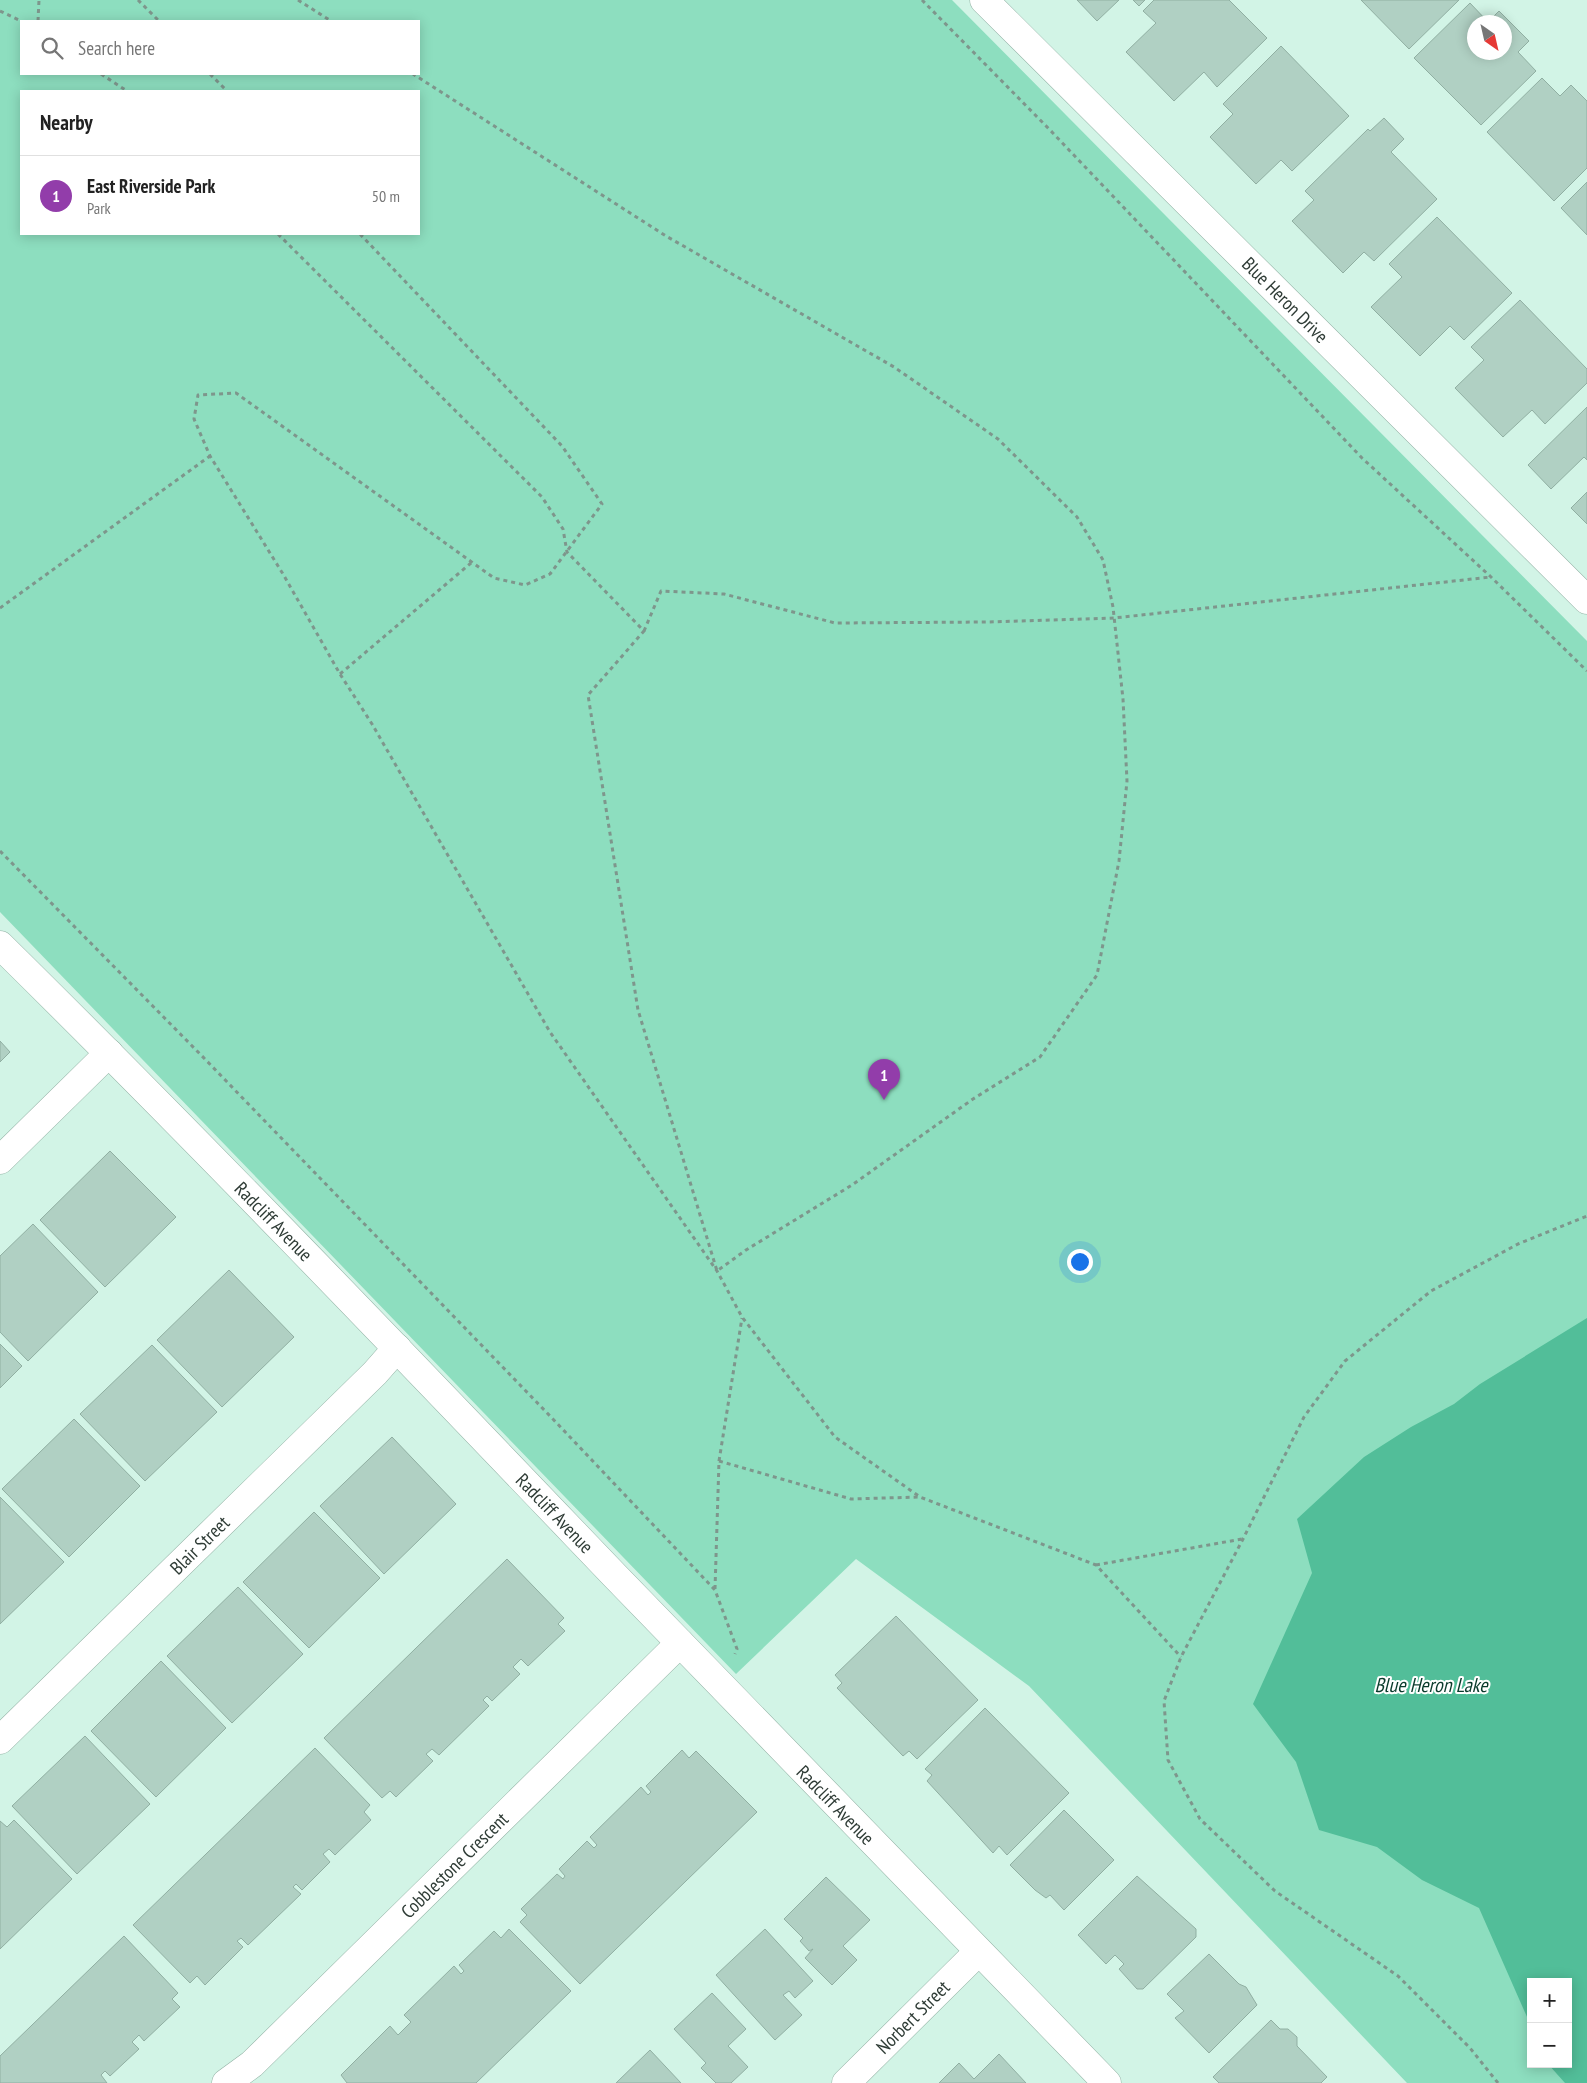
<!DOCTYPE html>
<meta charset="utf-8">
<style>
body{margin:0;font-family:"PT Sans Narrow",sans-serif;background:#f2f2f2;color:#222}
.controls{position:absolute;right:15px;bottom:15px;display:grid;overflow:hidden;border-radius:0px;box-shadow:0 2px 12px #0003}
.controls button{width:45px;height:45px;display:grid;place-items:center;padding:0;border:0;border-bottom:1px solid #e0e0e0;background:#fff;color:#222;font:25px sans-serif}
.compass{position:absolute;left:1467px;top:15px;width:45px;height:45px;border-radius:50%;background:#fff;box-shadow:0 2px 12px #0003;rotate:146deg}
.you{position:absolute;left:1079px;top:1261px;width:18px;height:18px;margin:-12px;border:4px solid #fff;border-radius:50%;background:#1a73e8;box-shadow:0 0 0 8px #1a73e833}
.badge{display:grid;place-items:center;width:32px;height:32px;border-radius:50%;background:#923daa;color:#fff;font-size:16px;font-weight:700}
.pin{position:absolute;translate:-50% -41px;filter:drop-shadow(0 1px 2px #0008)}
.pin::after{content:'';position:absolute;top:26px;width:18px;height:15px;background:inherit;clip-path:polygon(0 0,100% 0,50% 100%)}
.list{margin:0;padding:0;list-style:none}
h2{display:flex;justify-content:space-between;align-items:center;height:65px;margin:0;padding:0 20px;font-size:21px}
h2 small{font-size:16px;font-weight:400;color:#767676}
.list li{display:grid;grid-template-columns:32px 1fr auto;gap:15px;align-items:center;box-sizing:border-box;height:80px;padding:0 20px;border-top:1px solid #e0e0e0}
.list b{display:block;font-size:19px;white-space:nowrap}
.list p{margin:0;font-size:16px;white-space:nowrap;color:#767676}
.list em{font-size:16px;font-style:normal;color:#767676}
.icon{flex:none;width:28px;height:28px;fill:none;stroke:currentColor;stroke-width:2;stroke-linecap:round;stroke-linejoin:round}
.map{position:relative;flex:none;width:1587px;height:2083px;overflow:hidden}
.search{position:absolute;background:#fff;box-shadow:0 2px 12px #0003;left:20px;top:20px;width:400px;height:55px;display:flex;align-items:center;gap:12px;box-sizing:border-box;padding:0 18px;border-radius:0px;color:#767676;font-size:19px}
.panel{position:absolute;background:#fff;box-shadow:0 2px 12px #0003;left:20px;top:90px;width:400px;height:145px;border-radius:0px}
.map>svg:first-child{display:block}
.green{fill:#8ddebf;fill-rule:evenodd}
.water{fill:#52be99}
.building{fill:#b0d0c3;stroke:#90afa2;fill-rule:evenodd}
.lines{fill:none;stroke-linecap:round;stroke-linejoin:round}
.minor-casing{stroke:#92b1a4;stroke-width:29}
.path{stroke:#7e968c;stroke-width:3;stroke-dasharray:4 4;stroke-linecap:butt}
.minor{stroke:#fff;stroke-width:28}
.labels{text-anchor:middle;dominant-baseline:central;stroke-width:4;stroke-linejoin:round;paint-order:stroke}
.street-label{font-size:19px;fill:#2f3c36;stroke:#fff}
.water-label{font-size:20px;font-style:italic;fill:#0a3b2c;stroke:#fff}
</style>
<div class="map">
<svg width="1587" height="2083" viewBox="0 0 1587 2083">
<rect width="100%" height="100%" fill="#d2f4e6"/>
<path class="green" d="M0,0H952L1587,641V2083H1407L1029,1686L856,1559L736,1674L0,912ZM21,21H419V74H21ZM21,91H419V234H21ZM1531,1982H1568V2064H1531Z"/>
<path class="water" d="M1587,1318V2083H1565L1548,2064H1568V1982H1531V2026L1479,1908L1422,1880L1377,1847L1319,1830L1296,1762L1253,1704L1312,1573L1297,1519L1364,1457L1411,1427L1454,1404L1480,1384Z"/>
<g class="building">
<path d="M1077,0H1119L1097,21Z"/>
<path d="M1133,0H1145L1139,6Z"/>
<path d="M1154,0H1229L1267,38L1217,87L1204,72L1174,101L1126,52L1156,23L1143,11Z"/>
<path d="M1361,0H1459L1409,49Z"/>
<path d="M1470,3L1488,22L1499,11L1529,41L1518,52L1536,71L1481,125L1414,58ZM1474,22H1504V52H1474Z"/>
<path d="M1281,46L1349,116L1292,171L1281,160L1256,184L1210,137L1233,114L1223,104Z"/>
<path d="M1542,78L1560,96L1571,85L1587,101V168L1554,201L1487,132Z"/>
<path d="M1384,118L1404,139L1391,152L1437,199L1374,261L1364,252L1343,273L1292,221L1314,200L1305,191L1368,129L1370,131Z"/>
<path d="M1587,182V235L1561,208Z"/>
<path d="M1437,217L1512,293L1464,340L1450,326L1420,356L1371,307L1402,277L1389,264Z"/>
<path d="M1520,300L1587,369V383L1545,424L1532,410L1503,437L1455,388L1484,360L1471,347Z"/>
<path d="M1587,407V460L1584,457L1551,489L1528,465Z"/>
<path d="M1587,492V524L1571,508Z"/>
<path d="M0,1041L10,1052L0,1062Z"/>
<path d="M110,1151L176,1217L105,1287L40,1220Z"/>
<path d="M33,1224L98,1292L28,1361L0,1332V1256Z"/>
<path d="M229,1270L294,1337L222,1407L157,1340Z"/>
<path d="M0,1344L22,1366L0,1388Z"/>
<path d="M152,1345L217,1412L145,1481L80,1414Z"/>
<path d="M74,1419L140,1486L69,1557L2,1489Z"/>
<path d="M392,1437L456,1504L384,1574L320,1506Z"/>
<path d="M0,1497L64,1562L0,1624Z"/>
<path d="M314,1512L380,1578L309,1648L243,1582Z"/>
<path d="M507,1559L564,1618L558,1624L565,1631L528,1666L521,1659L513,1667L520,1674L492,1701L487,1696L483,1700L489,1706L439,1755L432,1749L426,1754L433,1761L396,1797L390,1791L382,1798L324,1738Z"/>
<path d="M238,1587L303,1654L232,1723L167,1656Z"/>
<path d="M896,1616L978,1700L917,1759L909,1751L903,1756L837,1688L842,1683L835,1675Z"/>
<path d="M161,1661L226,1728L156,1797L91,1731Z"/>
<path d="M985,1708L1069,1793L1007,1855L999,1846L993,1853L927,1781L932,1775L925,1769Z"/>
<path d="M85,1736L150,1804L77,1874L12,1806Z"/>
<path d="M315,1748L370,1805L364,1812L371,1820L335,1855L329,1849L323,1854L330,1862L302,1890L296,1884L293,1887L301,1894L248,1945L241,1938L237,1941L243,1947L205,1985L197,1976L190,1983L133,1925Z"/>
<path d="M682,1750L689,1758L696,1751L757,1812L580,1984L520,1922L527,1915L521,1909L557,1874L563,1879L565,1876L559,1869L587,1841L594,1848L597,1845L590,1837L641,1787L648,1795L651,1792L646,1786Z"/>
<path d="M1064,1810L1114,1860L1064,1910L1050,1895L1046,1898L1035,1890L1010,1865Z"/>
<path d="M14,1820L72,1879L0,1949V1821L7,1827Z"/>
<path d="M1137,1876L1196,1929V1937L1143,1989H1137L1119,1969L1124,1964L1115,1955L1106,1964L1078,1935Z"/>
<path d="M826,1877L870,1920L843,1946L857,1960L832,1985L805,1958L813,1949L809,1951L800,1941L803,1938L784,1919Z"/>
<path d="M509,1929L571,1991L476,2083H347L341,2075L390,2026L398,2035L411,2022L404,2015L454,1966L461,1974L464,1971L459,1965L494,1931L501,1938Z"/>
<path d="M765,1929L813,1981L795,1998L789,1991L783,1995L802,2015L775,2040L716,1975Z"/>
<path d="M124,1936L178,1993L172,1999L180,2007L144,2041L139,2035L132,2042L139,2049L110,2076L105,2071L101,2075L107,2083H0V2056Z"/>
<path d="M1209,1954L1239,1984L1246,1987L1257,2005L1209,2053L1175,2018L1184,2011L1167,1994Z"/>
<path d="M712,1993L746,2029L728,2046L748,2067L731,2083H716L701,2068L706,2063L674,2029Z"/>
<path d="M1271,2020L1280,2029H1288L1297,2037V2046L1327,2077L1321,2083H1219L1213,2077Z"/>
<path d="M650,2050L681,2083H616Z"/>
<path d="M999,2054L1026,2083H939L959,2063L974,2079Z"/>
</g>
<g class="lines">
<defs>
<g id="minor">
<path id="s1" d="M984,0L1587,600"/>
<path id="s2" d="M0,945C210,1152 414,1366 618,1579C780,1748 943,1916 1107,2083"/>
<path d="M0,1160L109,1053"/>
<path id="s3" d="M0,1740L375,1373L397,1348"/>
<path id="s4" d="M226,2083L252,2064L680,1643"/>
<path id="s5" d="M846,2083L978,1952"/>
</g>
</defs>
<use href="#minor" class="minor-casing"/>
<g class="path">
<path d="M138,0L159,21"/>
<path d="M298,0L331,21"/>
<path d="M922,0L1050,130L1362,458L1491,577L1587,671"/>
<path d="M0,11L21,21"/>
<path d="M38,21L39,0"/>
<path d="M101,74L127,91"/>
<path d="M210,74L227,91"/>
<path d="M278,234L542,497L563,529L567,552L644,631L588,695L638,1010L717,1271L746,1250L852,1185L973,1099L1040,1057L1097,975L1119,861L1127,781L1123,699L1113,607L1103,560L1077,517L998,439L894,367L666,236L413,74"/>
<path d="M360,234L562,446L602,504L550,574L525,585L494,578L236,393L198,395L194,419L210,456L283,574L340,674L372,724L550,1032L717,1271L742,1317L835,1437L920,1497L1096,1565L1181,1657"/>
<path d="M0,608L210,456"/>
<path d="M644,631L661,591L724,594L835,623L988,622L1114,618L1491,577"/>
<path d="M340,674L471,563"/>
<path d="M0,851L201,1055L551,1417L715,1590L737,1649L735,1654"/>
<path d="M719,1461L851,1499L919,1497"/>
<path d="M1096,1565L1242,1539"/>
<path d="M715,1589L719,1461L742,1318"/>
<path d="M1498,2083L1470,2048L1398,1976L1275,1891L1200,1819L1168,1760L1164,1701L1181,1657L1243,1539L1304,1417L1345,1361L1431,1291L1518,1244L1587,1216"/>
</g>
<use href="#minor" class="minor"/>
</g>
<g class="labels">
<g class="street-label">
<text stroke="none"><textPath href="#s1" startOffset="425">Blue Heron Drive</textPath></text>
<text stroke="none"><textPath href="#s2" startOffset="389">Radcliff Avenue</textPath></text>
<text stroke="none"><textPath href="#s2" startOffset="794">Radcliff Avenue</textPath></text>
<text stroke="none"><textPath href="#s3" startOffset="279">Blair Street</textPath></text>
<text stroke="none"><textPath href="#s2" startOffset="1199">Radcliff Avenue</textPath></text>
<text stroke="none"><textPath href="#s4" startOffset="316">Cobblestone Crescent</textPath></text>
<text stroke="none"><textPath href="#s5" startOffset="94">Norbert Street</textPath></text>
</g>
<g class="water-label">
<text x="1431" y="1685">Blue Heron Lake</text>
</g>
</g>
</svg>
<div class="controls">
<button>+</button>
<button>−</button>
</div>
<svg class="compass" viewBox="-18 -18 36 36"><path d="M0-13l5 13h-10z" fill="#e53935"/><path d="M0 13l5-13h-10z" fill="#767676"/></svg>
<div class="you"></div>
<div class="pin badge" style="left:884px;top:1100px">1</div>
<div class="search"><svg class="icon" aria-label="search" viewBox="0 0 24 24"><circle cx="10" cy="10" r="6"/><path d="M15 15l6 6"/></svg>Search here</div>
<section class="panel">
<h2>Nearby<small></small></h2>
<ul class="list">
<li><span class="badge">1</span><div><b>East Riverside Park</b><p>Park</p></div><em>50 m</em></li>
</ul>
</section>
</div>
